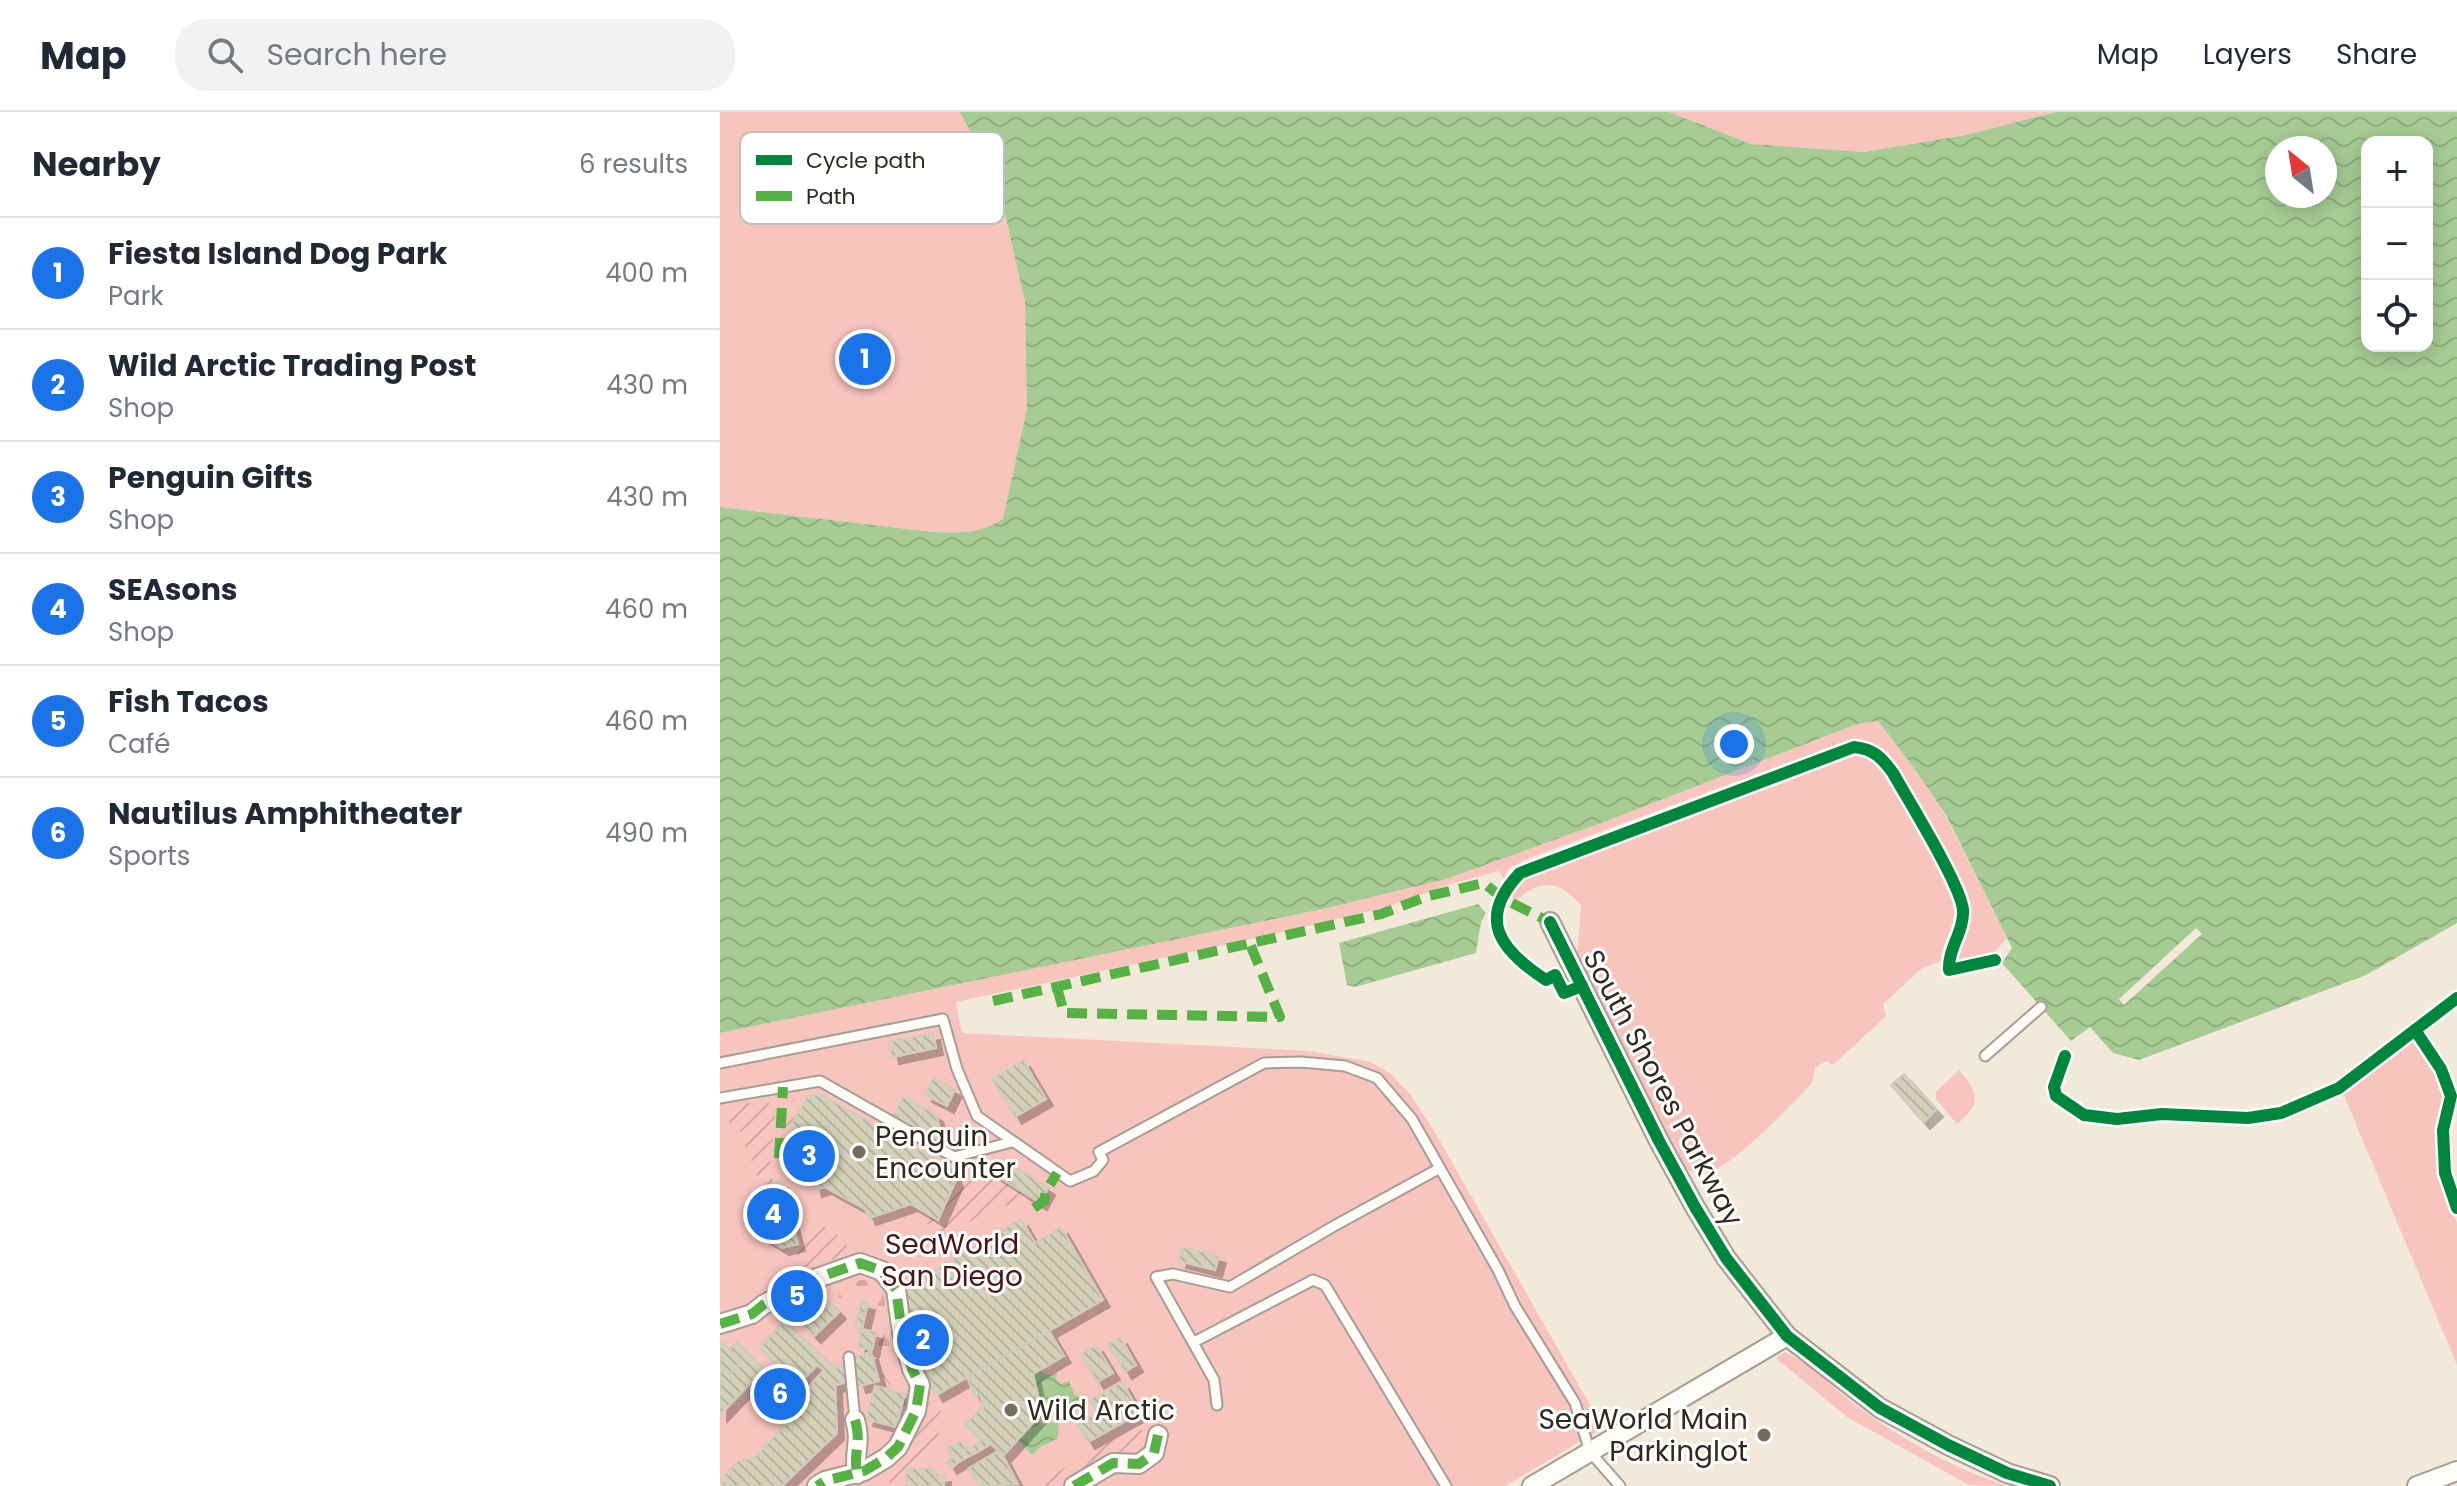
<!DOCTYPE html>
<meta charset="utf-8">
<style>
body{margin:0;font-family:Poppins,sans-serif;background:#f2f2f3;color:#1f2937}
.controls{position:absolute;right:24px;top:24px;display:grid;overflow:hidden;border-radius:16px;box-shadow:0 4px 20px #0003}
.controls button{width:72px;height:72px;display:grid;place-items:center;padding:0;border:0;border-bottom:2px solid #e0e1e3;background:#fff;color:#1f2937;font:40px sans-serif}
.compass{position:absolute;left:1545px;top:24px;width:72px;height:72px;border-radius:50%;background:#fff;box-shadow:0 4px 20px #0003;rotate:330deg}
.you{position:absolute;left:1014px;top:632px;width:28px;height:28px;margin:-20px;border:6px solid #fff;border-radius:50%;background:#1a73e8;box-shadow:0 0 0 12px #1a73e833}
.badge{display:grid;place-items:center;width:52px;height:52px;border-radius:50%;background:#1a73e8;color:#fff;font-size:26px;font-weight:700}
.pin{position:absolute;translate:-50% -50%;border:4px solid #fff;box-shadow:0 2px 8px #0006}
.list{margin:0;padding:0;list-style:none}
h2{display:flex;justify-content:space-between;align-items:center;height:104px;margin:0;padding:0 32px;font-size:34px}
h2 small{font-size:26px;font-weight:400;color:#747a83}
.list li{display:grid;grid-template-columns:52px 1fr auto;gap:24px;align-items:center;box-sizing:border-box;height:112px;padding:0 32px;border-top:2px solid #e0e1e3}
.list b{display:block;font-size:30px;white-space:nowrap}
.list p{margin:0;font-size:26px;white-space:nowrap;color:#747a83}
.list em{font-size:26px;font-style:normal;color:#747a83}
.icon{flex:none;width:44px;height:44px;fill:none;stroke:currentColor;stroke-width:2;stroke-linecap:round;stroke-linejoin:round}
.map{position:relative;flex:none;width:1737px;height:1374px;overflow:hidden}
header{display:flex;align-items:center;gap:48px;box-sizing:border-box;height:112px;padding:0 40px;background:#fff;border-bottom:2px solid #e0e1e3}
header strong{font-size:38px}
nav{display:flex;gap:44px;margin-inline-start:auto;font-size:28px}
.search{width:560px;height:72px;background:#f2f2f3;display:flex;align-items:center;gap:20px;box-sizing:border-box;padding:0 28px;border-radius:32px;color:#747a83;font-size:30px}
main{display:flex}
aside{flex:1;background:#fff}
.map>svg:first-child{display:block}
.green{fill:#f8c4be}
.forest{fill:url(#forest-firs)}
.garden{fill:url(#garden-furrows)}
.water{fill:url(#water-waves);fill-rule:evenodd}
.pier{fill:#f2e9da}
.building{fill:url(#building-back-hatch);stroke:#d0ccc0;stroke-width:2;filter:url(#shadow)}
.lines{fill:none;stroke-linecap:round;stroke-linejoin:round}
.lane-casing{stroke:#a69e93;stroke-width:13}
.street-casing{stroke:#a69e93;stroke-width:22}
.lane{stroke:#fdfcf9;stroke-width:9}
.street{stroke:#fdfcf9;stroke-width:18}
.quiet{stroke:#56b245;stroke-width:10;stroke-dasharray:20 10;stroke-linecap:butt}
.cycleway-casing{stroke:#fff;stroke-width:17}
.cycleway{stroke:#00873e;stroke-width:12}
.poi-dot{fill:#746c60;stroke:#fff;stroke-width:3}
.labels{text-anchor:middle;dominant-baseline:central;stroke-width:6;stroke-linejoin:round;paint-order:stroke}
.street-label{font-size:28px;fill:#30291f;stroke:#fff}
.poi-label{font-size:28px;fill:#30291f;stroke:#fff;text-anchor:start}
.park-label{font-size:28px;fill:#4d1119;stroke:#fff}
.key{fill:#fff;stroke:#c1bfbc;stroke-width:2}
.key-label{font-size:22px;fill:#30291f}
</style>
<header>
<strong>Map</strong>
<div class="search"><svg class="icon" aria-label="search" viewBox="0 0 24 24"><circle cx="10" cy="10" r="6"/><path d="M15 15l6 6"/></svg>Search here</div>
<nav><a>Map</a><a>Layers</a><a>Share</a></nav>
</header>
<main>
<aside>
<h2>Nearby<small>6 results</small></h2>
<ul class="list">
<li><span class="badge">1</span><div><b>Fiesta Island Dog Park</b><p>Park</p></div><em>400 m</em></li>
<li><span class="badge">2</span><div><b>Wild Arctic Trading Post</b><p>Shop</p></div><em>430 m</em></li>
<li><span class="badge">3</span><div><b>Penguin Gifts</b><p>Shop</p></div><em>430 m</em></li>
<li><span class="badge">4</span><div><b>SEAsons</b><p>Shop</p></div><em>460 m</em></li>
<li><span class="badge">5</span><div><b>Fish Tacos</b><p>Café</p></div><em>460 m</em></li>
<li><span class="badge">6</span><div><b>Nautilus Amphitheater</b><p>Sports</p></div><em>490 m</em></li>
</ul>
</aside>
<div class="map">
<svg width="1737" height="1374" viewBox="0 0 1737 1374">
<defs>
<pattern id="forest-firs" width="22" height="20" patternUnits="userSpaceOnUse" patternTransform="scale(2)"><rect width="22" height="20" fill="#f8c4be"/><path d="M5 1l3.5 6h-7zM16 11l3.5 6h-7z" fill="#d5a8a3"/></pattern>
<pattern id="garden-furrows" width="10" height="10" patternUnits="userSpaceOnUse" patternTransform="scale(2)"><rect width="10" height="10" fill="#f8c4be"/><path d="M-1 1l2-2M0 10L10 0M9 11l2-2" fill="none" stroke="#d5a8a3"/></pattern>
<pattern id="water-waves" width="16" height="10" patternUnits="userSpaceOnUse" patternTransform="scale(2)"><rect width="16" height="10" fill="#a6cc94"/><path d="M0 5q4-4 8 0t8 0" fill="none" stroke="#8faf7f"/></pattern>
<pattern id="building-back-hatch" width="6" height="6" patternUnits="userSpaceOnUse" patternTransform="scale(2)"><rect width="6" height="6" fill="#d5d1b8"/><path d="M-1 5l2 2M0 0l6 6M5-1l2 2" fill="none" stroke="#b7b39e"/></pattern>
<filter id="shadow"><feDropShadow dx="7" dy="7" stdDeviation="0" flood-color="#0004"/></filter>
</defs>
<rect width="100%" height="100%" fill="#f2e9da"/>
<g class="green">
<path d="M0,0H240L244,5L278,71L305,190L307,297L283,408C260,422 240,421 213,420L0,395Z"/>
<path d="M949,0H1336L1246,23L1144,40L1031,32Z"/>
<path d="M1158,609L1191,652L1225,703L1287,826L1271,844L1233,850L1232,840L1246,800L1240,777L1170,647L1150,632L1132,627L809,746L788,757L784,767L779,759L727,773L673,793L568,819L236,890L242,921L589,939L651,950L671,962L690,982L713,1017L883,1316L785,1374H0V921L603,797L726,767L884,710L1137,612Z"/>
<path d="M1133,637L1144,638L1161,653L1234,785C1240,816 1223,822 1221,849L1201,857L1163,892L1166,904L1113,953L1106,949L1095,956L1092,971C1070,994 1022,1045 994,1058C983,1064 975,1061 965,1057L872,870L857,844L861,793C839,769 822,766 797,788L786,782L791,774L807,760Z"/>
<path d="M1694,926L1716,959L1724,977L1716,1042L1723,1079L1737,1111V1253L1623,981Z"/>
<path d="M1239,958C1259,982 1262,991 1237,1012L1216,987V980Z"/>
<path d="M1065,1240C1090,1252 1108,1271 1129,1288C1175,1324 1232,1356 1287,1374L1249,1373L1127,1305L1056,1246Z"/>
</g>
<path class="forest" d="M127,1168H149L164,1184L173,1266L181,1273L188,1268L192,1277L180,1315H176L185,1282L172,1276L162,1263V1241L151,1213L156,1194L137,1179L132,1185L108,1186L83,1206L69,1202L59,1192L83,1187L94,1177Z"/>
<g class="garden">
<path d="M88,984L70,1014L81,1030L69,1049L82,1055L75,1061L68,1060C59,1044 62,999 74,986Z"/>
<path d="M48,990L56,998L50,1049L53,1072L46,1075L27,1107L20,1103L39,1069L17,1011L10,1012L12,992Z"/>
<path d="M255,1050L316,1089C283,1089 245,1108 222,1132L207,1111L208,1102L218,1107L236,1068H246Z"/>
<path d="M95,1109L124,1127L128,1139L118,1149L110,1147L82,1157C72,1137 77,1123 95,1109Z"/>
<path d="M217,1288L221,1294L217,1335L187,1357V1374H169L171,1360L193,1326L209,1291Z"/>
<path d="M418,1313L426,1325L428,1338L411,1347L391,1345L342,1374H314Z"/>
</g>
<g class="water">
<path d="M240,0H949L1031,32L1144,40L1246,23L1336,0H1737V811L1646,863L1419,948L1393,941L1370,915L1351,929L1282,851L1292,836L1226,703L1191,652L1158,609L1137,612L884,710L726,767L603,797L0,921V395L213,420C240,421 260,422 283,407L307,297L305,190L278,71ZM1647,30H1707V234H1647ZM1557,36H1605V84H1557Z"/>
<path d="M758,792L766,801L761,810L756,841L635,875L627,873L619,831Z"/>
<path d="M320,1258L326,1263L337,1261L336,1267L341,1272L349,1269L354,1282L366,1290L368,1297L343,1301L327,1293L326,1288L319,1290L313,1262Z"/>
<path d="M316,1308L322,1313L337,1309L339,1317L337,1327L320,1335L312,1343L298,1328Z"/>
</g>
<path class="pier" d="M1476,816L1482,822L1404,893L1399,887Z"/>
<g class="building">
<path d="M213,921L216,936L172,945L169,930Z"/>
<path d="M303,948L326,987L295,1005L272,967Z"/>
<path d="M1184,962L1216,998L1203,1010L1171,973Z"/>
<path d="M213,966L235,978L227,994L205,983Z"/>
<path d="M100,982L231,1056L236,1068L218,1108L191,1092L149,1106L145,1097L105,1075L95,1078L90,1059L69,1050L81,1030L70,1014L88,984Z"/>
<path d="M184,984L216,1003L221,1021L216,1028L173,1003Z"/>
<path d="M282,1046L328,1076L320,1091L273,1061Z"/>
<path d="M61,1069L78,1132L62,1136L31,1117L38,1108L34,1097L46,1075Z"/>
<path d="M301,1107L315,1131L341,1115L383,1188L216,1283L198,1249L189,1212L186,1175Z"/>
<path d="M463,1135L499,1144L495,1158L459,1149Z"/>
<path d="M109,1189L119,1200L94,1224L83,1213Z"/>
<path d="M141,1190L148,1191L142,1217L135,1215Z"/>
<path d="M64,1208L116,1257L122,1252L127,1258L128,1270L115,1273L117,1321L62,1374H4L0,1367L18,1349L33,1347L88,1288L85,1279L104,1258L97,1253L80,1271L73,1270L40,1236Z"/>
<path d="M141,1217L156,1220L152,1238L138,1235Z"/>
<path d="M329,1219L344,1244L313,1262L322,1301L283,1344L298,1372L260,1374L249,1356L278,1339L271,1332L230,1355L227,1350L232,1346L227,1336L241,1329L246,1338L261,1329L245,1312L263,1295L260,1282L254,1283L247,1265Z"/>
<path d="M400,1225L416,1253L405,1260L388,1232Z"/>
<path d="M17,1230L44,1257L0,1303V1262L5,1257L10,1261L22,1249L9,1237Z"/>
<path d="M2,1231L22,1249L10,1261L5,1257L0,1262V1233Z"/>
<path d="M376,1233L393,1261L377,1270L361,1242Z"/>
<path d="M151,1240L159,1269L139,1274L131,1246Z"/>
<path d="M402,1270L420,1301L368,1330L357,1312L377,1301L370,1288Z"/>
<path d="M155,1274L185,1282L176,1315L146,1307Z"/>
<path d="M214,1356L215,1364L224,1363V1374H187L186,1357Z"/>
</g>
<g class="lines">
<defs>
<g id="lane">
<path d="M1265,944L1321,895"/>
<path d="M0,951L223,907L237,957L257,1004L350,1069L374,1059L383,1048L379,1040L544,951L581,950L625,954L657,966L692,1007L778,1158L795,1194L855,1291L870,1340L900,1374"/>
<path d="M0,986L100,969L234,1045L292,1030"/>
<path d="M474,1230L593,1168L605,1173L726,1374"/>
<path d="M129,1245L135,1308"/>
<path d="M497,1293L494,1268L436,1165L453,1162L510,1175L614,1114L720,1056"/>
</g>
<g id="street">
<path d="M830,810L939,1029L975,1095L1006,1146L1067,1224L1160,1296L1228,1333L1287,1361L1330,1374"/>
<path d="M0,1212L32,1202L43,1193L83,1171L140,1151L162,1159L176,1177L182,1221L192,1257L200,1273L196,1299L178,1335L166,1346L144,1359L105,1369L97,1374"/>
<path d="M135,1308C142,1332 133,1338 137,1362"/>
<path d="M354,1374L393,1351L419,1352L434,1341L438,1323"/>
<path d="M812,1374L1067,1224"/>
<path d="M1697,1374L1737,1359"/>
</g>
</defs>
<use href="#lane" class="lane-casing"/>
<use href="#street" class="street-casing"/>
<use href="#lane" class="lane"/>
<use href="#street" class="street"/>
<g class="quiet">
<path d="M337,875L344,901L560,905L530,832"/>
<path d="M273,889L661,802L708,784L764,771L782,786L830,810"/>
<path d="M59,1046L63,975"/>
<path d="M314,1096L324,1089L326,1079L337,1061"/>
<path d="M0,1212L32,1202L43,1193L83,1171L140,1151L162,1159L176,1177L182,1221L192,1257L200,1273L196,1299L178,1335L166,1346L144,1359L105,1369L97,1374"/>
<path d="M135,1308C142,1332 133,1338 137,1362"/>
<path d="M354,1374L393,1351L419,1352L434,1341L438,1323"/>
</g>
<defs>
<g id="cycleway">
<path d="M830,810L939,1029L975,1095L1006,1146L1067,1224L1160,1296L1228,1333L1287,1361L1330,1374"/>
<path d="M862,874L844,881L835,863L826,868C780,838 756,807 800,761L1134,635C1154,637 1162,646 1173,661C1188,688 1241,773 1243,798C1244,820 1228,836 1229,858L1275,848"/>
<path d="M1695,918L1721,957L1731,984L1723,1018L1725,1061L1737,1096"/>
<path d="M1345,944L1334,975L1336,984L1364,1003L1397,1007L1442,1002L1528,1006L1561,1001L1619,976L1737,886"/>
</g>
</defs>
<use href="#cycleway" class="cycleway-casing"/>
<use href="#cycleway" class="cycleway"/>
</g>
<g class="poi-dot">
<circle cx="139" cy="1040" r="8"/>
<circle cx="291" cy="1298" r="8"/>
<circle cx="1044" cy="1323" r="8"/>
</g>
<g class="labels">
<g class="street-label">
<text transform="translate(943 976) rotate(62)">South Shores Parkway</text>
</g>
<g class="poi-label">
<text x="155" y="1024">Penguin<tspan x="155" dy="32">Encounter</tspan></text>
<text x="307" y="1298">Wild Arctic</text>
<text x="1028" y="1307" text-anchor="end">SeaWorld Main<tspan x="1028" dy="32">Parkinglot</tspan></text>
</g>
<g class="park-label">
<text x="232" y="1132">SeaWorld<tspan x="232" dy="32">San Diego</tspan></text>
</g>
</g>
<rect x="20" y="20" width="264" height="92" rx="12" class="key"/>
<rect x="36" y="43" width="36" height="10" fill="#00873e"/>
<rect x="36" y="79" width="36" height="10" fill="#56b245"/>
<g class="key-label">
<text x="86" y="56">Cycle path</text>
<text x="86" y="92">Path</text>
</g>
</svg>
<div class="controls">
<button>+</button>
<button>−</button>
<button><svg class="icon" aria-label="locate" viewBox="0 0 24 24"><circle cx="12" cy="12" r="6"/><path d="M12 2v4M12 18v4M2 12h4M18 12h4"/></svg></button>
</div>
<svg class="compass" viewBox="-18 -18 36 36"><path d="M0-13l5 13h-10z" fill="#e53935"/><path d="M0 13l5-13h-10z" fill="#747a83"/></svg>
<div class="you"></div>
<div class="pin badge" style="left:145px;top:247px">1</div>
<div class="pin badge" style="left:203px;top:1228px">2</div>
<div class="pin badge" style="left:89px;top:1044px">3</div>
<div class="pin badge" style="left:53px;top:1102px">4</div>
<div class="pin badge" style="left:77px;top:1184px">5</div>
<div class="pin badge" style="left:60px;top:1282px">6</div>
</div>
</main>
